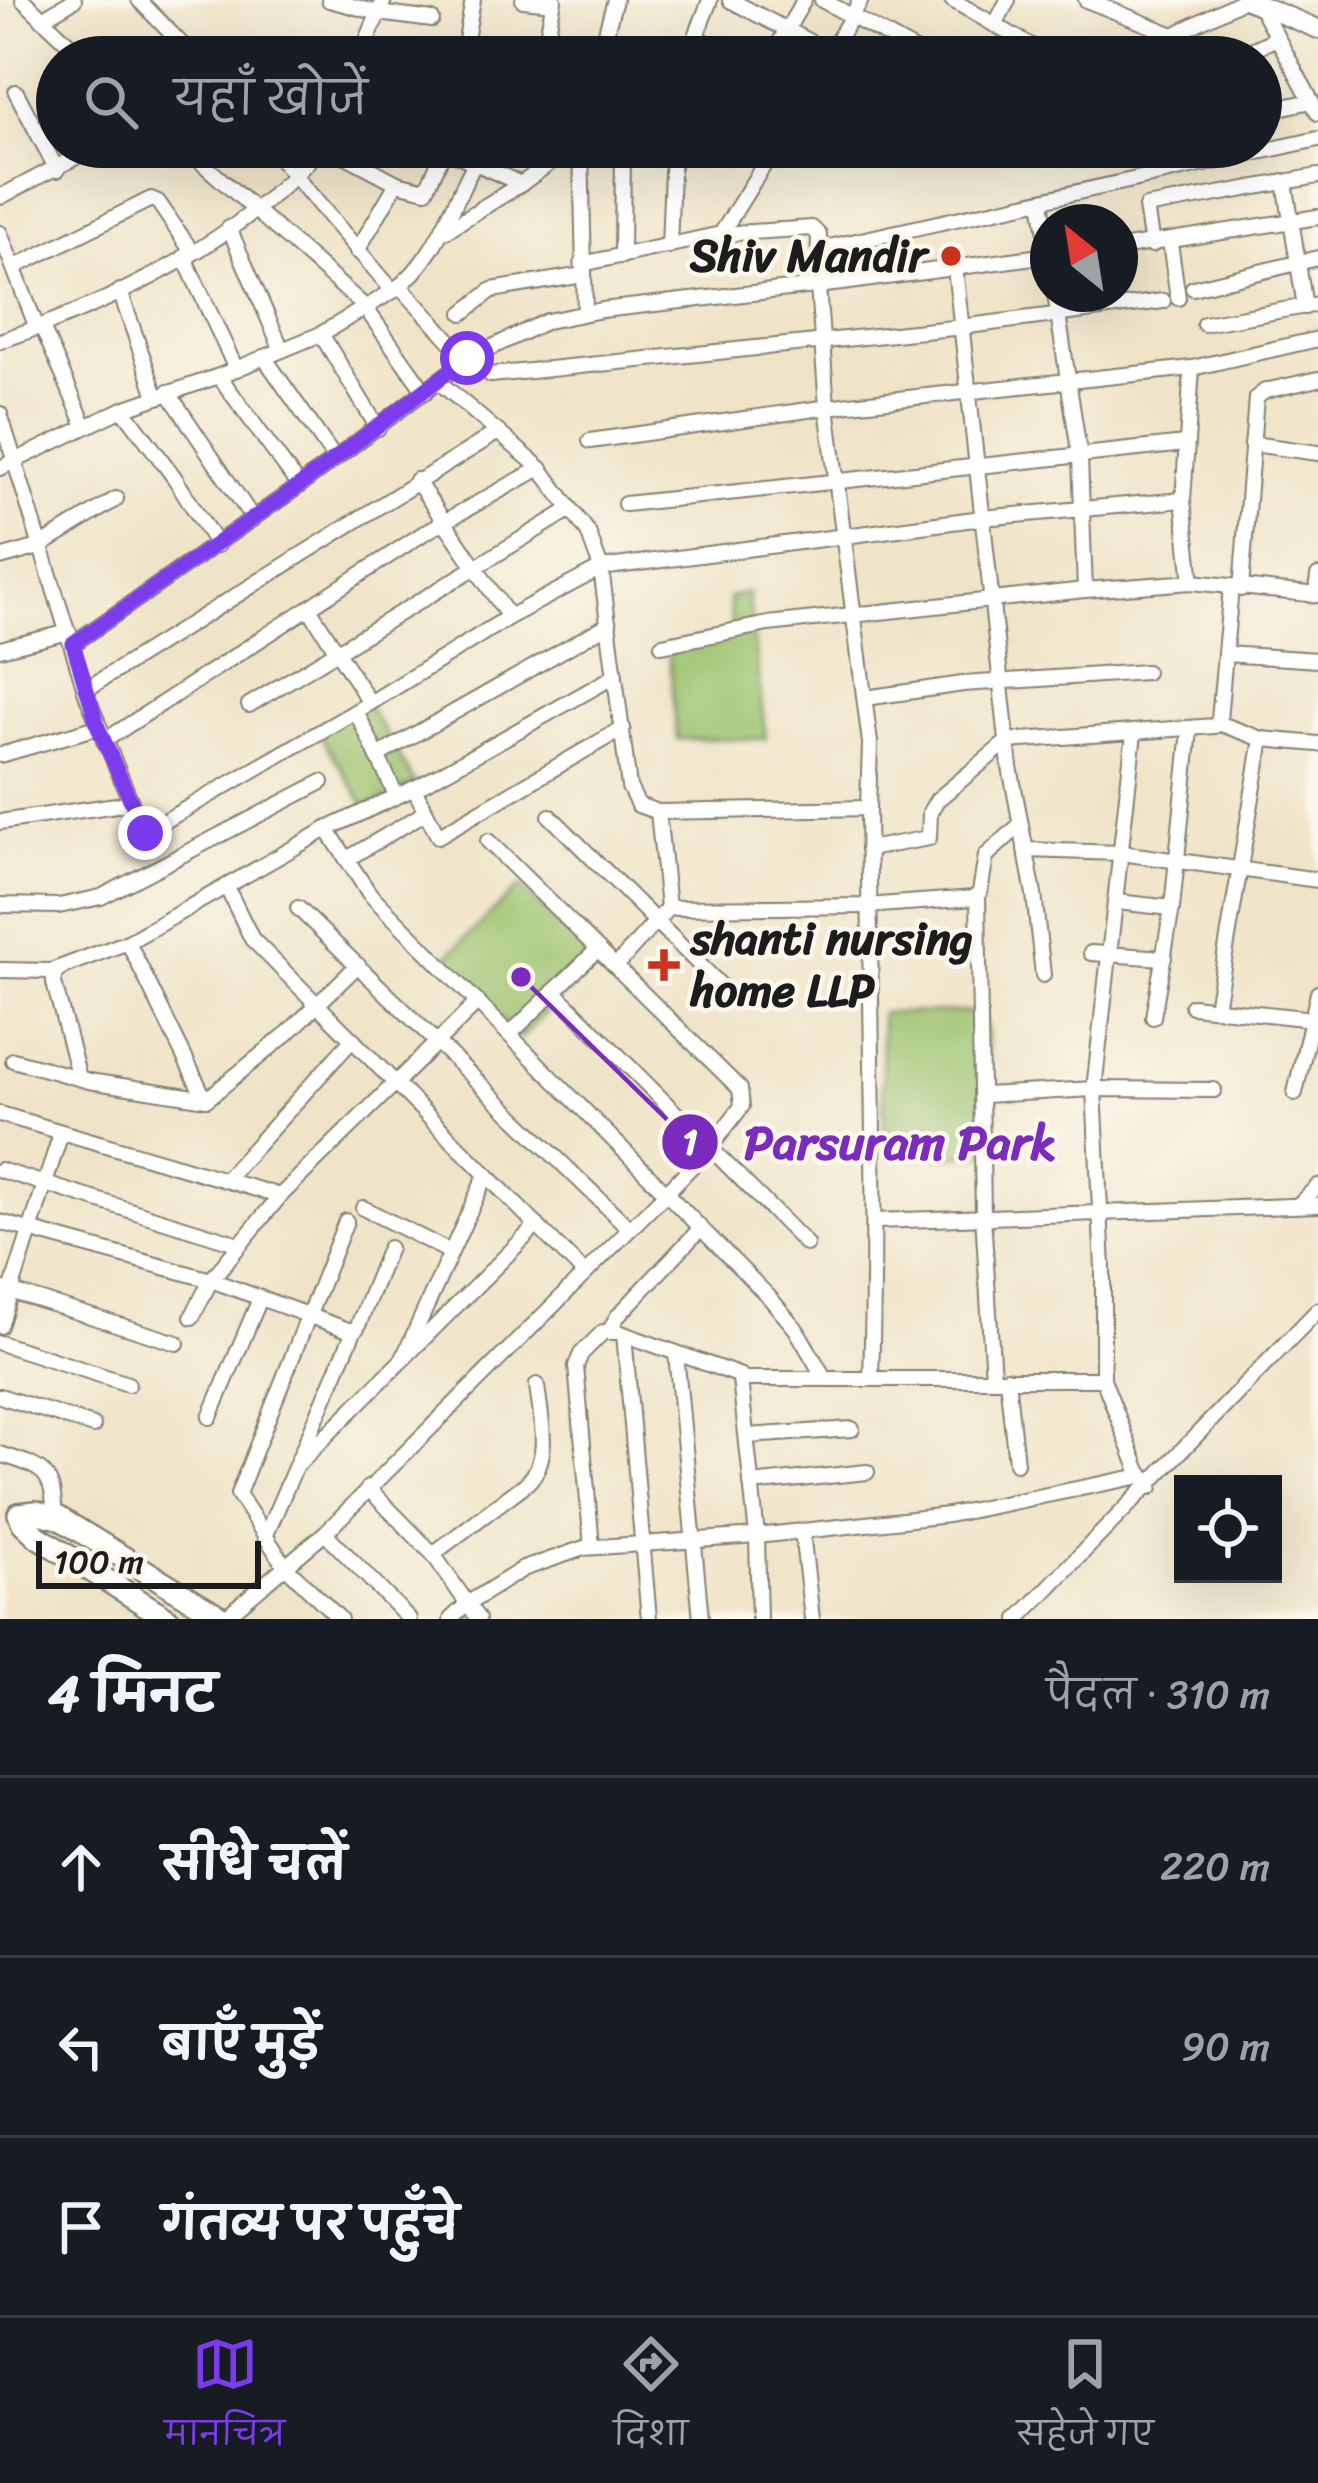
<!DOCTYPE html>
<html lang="hi">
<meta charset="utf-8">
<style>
body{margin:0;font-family:Sriracha,"Playpen Sans Deva",sans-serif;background:#242831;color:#f1f3f6}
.controls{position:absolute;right:36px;bottom:36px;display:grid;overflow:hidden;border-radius:0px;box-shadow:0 12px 48px #0002}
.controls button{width:108px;height:108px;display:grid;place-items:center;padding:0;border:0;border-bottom:3px solid #363941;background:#171b24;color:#f1f3f6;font:60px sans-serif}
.compass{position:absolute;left:1030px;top:204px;width:108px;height:108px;border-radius:50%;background:#171b24;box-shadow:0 12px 48px #0002;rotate:330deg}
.scale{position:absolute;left:36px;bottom:30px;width:225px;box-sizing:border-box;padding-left:12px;border:6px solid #1c1c1c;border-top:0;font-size:33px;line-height:42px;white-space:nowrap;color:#1c1c1c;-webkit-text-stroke:9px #fbf7ec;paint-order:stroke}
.stop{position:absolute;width:36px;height:36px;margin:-27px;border:9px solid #7c3aed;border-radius:50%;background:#fff}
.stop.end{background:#7c3aed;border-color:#fff;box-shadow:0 3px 12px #0008}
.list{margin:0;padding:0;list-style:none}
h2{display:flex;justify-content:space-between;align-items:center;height:156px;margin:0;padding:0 48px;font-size:51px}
h2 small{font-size:39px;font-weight:400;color:#9ea1a6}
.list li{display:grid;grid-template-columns:78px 1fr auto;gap:36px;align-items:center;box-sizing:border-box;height:180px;padding:0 48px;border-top:3px solid #363941}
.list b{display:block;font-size:45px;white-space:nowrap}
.list em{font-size:39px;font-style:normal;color:#9ea1a6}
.icon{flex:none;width:66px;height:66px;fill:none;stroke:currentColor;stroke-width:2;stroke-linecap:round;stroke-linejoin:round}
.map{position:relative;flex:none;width:1318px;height:1619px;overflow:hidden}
.search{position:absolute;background:#171b24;box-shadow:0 12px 48px #0002;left:36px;right:36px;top:36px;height:132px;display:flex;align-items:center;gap:30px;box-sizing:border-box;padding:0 42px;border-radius:66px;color:#9ea1a6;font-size:45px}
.sheet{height:696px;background:#171b24}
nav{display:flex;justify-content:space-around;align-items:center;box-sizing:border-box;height:168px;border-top:3px solid #363941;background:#171b24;font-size:33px;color:#9ea1a6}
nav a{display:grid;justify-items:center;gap:6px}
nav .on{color:#7c3aed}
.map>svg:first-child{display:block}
.park{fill:#9dc36f;stroke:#5c7046;stroke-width:3}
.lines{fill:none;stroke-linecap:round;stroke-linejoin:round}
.minor-casing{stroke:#868072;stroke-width:18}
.tertiary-casing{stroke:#868072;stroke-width:22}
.secondary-casing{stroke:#868072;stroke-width:26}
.minor{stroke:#fff;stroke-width:14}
.tertiary{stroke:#fff;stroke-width:18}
.secondary{stroke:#fff;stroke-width:21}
.route{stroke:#7c3aed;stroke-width:15}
.poi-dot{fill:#c8321e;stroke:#fbf7ec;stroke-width:4.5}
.labels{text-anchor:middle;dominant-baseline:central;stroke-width:9;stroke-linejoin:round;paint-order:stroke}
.poi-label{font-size:45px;font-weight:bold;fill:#1c1c1c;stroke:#fbf7ec;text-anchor:end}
.leader{fill:none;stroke:#7b2cbf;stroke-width:4.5}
.callout-dot{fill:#7b2cbf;stroke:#fbf7ec;stroke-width:4.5}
.mark-label{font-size:36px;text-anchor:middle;font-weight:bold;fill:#fff}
.callout-label{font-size:48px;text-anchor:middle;font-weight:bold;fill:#7b2cbf;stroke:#fbf7ec;stroke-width:9;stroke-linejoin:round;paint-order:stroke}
</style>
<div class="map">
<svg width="1318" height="1619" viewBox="0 0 1318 1619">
<rect width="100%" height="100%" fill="#fbf7ec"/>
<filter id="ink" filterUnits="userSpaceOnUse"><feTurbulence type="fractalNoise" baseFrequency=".00833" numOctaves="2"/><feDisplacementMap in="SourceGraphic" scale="24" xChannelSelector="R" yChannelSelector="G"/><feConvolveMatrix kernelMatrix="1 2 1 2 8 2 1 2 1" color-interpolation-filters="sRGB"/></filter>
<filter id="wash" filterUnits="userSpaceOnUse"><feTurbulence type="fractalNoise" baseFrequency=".004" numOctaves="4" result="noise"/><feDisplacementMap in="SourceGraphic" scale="48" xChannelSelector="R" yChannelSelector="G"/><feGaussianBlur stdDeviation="2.7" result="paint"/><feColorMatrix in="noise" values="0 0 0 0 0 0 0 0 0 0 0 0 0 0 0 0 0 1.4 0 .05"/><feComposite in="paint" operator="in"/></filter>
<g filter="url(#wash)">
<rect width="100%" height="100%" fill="#f0e4c8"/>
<g class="park">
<path d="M748,593L766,739H677L668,645L732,634L729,597Z"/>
<path d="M364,699L415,783L366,807L317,730Z"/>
<path d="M520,886L596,961L521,1038L444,959Z"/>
<path d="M983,1012L987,1034L988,1155L889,1157L884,1135L881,1013Z"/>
</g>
</g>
<g filter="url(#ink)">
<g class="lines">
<defs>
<g id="minor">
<path d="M23,0L83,57"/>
<path d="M139,0L194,57"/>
<path d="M329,0L379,13L432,20"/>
<path d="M523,0L553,3"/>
<path d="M730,0L838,57"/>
<path d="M822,0L926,57"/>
<path d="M952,0L1050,57"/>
<path d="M1086,0L1174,35"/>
<path d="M1260,6L1318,113"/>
<path d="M42,19L74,0"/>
<path d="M995,25L1008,0"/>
<path d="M696,37L735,57"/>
<path d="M600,50L624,57"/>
<path d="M360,57L384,0"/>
<path d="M463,57L473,0"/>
<path d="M543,57L554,0"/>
<path d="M599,57L615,0"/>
<path d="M688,57L710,0"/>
<path d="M771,57L804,0"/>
<path d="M828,57L861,0"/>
<path d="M1118,57L1174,35L1243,0"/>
<path d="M1236,57L1275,39"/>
<path d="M16,92L57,170"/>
<path d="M1261,112L1311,101"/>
<path d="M184,147L364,306L425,392"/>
<path d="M270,147L393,291C441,257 454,194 484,147"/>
<path d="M329,147L397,183L357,251"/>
<path d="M440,147L521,184"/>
<path d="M581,147L585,313"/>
<path d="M683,147L703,156"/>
<path d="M812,147L855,158L930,147"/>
<path d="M1040,156L1092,147"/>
<path d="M1285,182L1305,307"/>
<path d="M397,183L426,190L445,149"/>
<path d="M0,197L95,147"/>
<path d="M1041,201L1048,247"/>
<path d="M229,228L282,350"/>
<path d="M445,231L521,184L572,147"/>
<path d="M0,233L37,328"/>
<path d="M721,234L812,228L819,235L818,286L827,407L870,743L868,808"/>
<path d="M1170,243L1178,298"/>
<path d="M1152,245L1146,207L1318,176"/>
<path d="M669,246L673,147"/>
<path d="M1120,248L1318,217"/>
<path d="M820,249L1318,139"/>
<path d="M622,256L623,147"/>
<path d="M184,257L236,369"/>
<path d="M582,264L721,234L775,147"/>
<path d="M15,267L151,199L158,202L192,252"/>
<path d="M955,268L1010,767L1034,894L1043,975"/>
<path d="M400,286L467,359L491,375L953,328L1163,301"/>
<path d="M1193,288L1318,258"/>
<path d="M120,291L156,396"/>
<path d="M1055,294L1080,458L1085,590"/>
<path d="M463,313L492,290L583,275"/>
<path d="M1204,324L1318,304"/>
<path d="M42,327L85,426"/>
<path d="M321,334L378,428"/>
<path d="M0,341C116,301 240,242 321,147"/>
<path d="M264,357L335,459"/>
<path d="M219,376L299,486"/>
<path d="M439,382L540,468L588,532L601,568L629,787L638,805L658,812L868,808C870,998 877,1189 871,1379H1103L1139,1471L1151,1487"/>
<path d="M168,392L253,519"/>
<path d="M123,409L174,477L217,545"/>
<path d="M0,414L88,699L144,833L370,703L509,617L601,568L982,518L1183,500"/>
<path d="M590,441L850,404L1192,368L1318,339"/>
<path d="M1252,444L1318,453"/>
<path d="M0,468L123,409L219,376L321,334L393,291"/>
<path d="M416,480L509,617"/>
<path d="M625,504L1185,444"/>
<path d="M0,558L39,547L116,499"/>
<path d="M1192,582L1183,500L1192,368"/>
<path d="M1241,589L1256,398L1265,391L1318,379"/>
<path d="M1316,595L1318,576"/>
<path d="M309,608L370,703"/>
<path d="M73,644L299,486L467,359L547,321L602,310L842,283L1048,255"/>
<path d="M662,645L768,624L1085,590L1192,582L1318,595"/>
<path d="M0,649L69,632"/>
<path d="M1225,654L1318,660"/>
<path d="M85,690L498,432"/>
<path d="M865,698L963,684L1146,672"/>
<path d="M249,705L571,509"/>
<path d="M356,711L396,795"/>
<path d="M1218,723L1262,739L1318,744"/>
<path d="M104,741L424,533L540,468"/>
<path d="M0,755L98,727"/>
<path d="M377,756L609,624"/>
<path d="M414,788L438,836L623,728"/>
<path d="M658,812L668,908"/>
<path d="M550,816L727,992"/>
<path d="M0,822L130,803"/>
<path d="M327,829L369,893L769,1297L796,1329L825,1379"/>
<path d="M868,849L929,838L930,812L937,800L1008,741L1215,726L1219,720L1231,587"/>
<path d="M1025,850L1121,853L1318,880"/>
<path d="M347,859L426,812"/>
<path d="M227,888L252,939L585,1274"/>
<path d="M978,895L983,1215L993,1378"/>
<path d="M1117,902L1172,908"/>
<path d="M0,905L59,906L101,897L322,782"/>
<path d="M298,908L630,1229"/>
<path d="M128,942L205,1099"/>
<path d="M1091,953L1164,958"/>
<path d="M616,966L668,908L866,906L974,898L980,892L986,856L1020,825"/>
<path d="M63,967L54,974V983L79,1078"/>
<path d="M0,970L51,971L128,942L327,829L421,785L615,676"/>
<path d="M554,991L806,1244"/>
<path d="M1192,1006L1313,1019"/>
<path d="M1216,1008L1262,739"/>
<path d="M1153,1017L1172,908L1190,730"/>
<path d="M511,1033L598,949"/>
<path d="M13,1060L89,1081L207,1099L288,1033L358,965"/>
<path d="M1295,1093L1318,993"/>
<path d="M983,1095L1094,1089L1134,733"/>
<path d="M0,1114L280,1196"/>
<path d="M0,1170L239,1244"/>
<path d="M225,1180L353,1039"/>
<path d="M1298,1205L1318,1186"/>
<path d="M363,1208L450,1252"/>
<path d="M876,1221L1318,1205"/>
<path d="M0,1222L211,1280L351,1331L357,1328L389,1248"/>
<path d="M0,1288L177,1343"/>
<path d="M192,1317L211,1280L280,1196L478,1002"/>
<path d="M0,1326L61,1133"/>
<path d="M610,1330L617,1317L701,1228"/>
<path d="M624,1334L649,1619"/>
<path d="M0,1343L128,1384"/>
<path d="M676,1353L701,1619"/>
<path d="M404,1356L486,1175"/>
<path d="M1007,1378L1016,1463"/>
<path d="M1103,1379V1268L1094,1089L1214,1090"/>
<path d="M0,1396L93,1426"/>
<path d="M210,1417L259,1301"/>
<path d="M747,1436L852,1429"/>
<path d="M0,1454C40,1467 55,1469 54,1516"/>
<path d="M297,1465L537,1225"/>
<path d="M751,1484L867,1472"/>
<path d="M368,1488L433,1554L478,1619"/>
<path d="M802,1532L812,1619"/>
<path d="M325,1533L409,1619"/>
<path d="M265,1537L354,1331"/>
<path d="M592,1547L576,1366L581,1354L603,1332H618L741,1376"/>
<path d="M433,1554L527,1483C553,1458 540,1417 537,1385"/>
<path d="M223,1619L325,1533L666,1193L712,1145L742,1106L740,1089L488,841"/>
<path d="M340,1619L285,1566L238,1494L346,1221"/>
<path d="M451,1619L467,1604L523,1569L584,1548L757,1536L948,1515L1141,1476"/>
<path d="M759,1619L757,1536L740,1379H871"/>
<path d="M1018,1619L1318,1310"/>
</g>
<path id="tertiary" d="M1247,0L1318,29"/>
<path id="secondary" d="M168,1619L38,1537L23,1523L19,1514L36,1512L59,1518L224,1619"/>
</defs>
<use href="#minor" class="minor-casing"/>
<use href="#tertiary" class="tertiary-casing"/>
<use href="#secondary" class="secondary-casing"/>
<use href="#minor" class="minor"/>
<use href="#tertiary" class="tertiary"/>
<use href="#secondary" class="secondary"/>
</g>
</g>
<g class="lines" filter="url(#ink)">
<path class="route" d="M145,833L98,727L73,644L299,486L467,358"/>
</g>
<g class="poi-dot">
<circle cx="951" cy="256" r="12"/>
<path d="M658 947h12v12h12v12h-12v12h-12v-12h-12v-12h12z"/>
</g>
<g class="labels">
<g class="poi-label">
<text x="927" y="256">Shiv Mandir</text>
<text x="691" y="939" text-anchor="start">shanti nursing<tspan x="691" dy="52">home LLP</tspan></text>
</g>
</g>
<path class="leader" d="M521 977L690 1142"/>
<g class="callout-dot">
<circle cx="521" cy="977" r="12"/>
<circle cx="690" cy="1142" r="30"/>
</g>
<g class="mark-label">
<text x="690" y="1154">1</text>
</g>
<g class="callout-label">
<text x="900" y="1159">Parsuram Park</text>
</g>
</svg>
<div class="controls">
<button><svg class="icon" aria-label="locate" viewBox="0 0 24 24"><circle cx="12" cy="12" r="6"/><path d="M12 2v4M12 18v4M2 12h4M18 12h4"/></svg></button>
</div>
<svg class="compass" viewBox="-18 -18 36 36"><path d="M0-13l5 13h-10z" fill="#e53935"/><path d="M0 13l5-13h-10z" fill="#9ea1a6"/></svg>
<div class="scale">100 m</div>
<div class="stop" style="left:467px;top:358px"></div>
<div class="stop end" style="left:145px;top:833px"></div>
<div class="search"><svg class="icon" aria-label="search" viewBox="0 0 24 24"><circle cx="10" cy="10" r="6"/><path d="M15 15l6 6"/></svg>यहाँ खोजें</div>
</div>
<section class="sheet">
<h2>4 मिनट<small>पैदल · 310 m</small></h2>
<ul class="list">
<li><svg class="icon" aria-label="ahead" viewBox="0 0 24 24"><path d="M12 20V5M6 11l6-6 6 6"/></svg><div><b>सीधे चलें</b></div><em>220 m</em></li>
<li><svg class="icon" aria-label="left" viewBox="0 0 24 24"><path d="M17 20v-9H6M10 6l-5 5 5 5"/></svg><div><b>बाएँ मुड़ें</b></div><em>90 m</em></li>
<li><svg class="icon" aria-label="arrive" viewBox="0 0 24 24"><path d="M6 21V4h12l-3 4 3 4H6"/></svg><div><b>गंतव्य पर पहुँचे</b></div></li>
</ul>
</section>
<nav>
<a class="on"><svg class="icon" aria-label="map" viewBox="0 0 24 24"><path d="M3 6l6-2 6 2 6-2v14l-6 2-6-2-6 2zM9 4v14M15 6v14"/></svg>मानचित्र</a>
<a><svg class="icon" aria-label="directions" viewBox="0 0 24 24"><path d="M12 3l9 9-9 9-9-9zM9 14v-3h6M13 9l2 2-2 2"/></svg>दिशा</a>
<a><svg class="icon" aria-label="saved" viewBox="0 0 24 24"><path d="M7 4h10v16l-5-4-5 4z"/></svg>सहेजे गए</a>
</nav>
